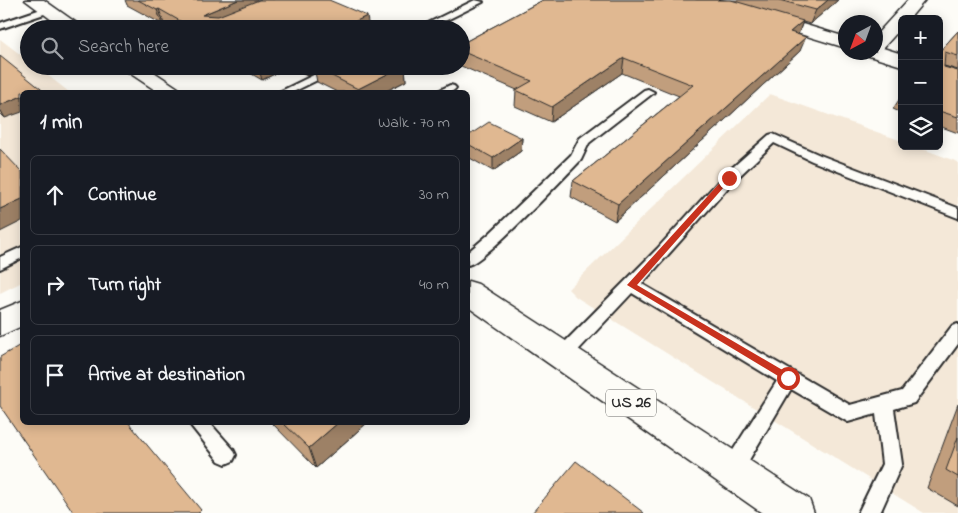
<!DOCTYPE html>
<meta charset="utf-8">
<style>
body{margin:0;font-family:"Indie Flower",sans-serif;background:#242831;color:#f1f3f6}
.controls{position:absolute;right:15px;top:15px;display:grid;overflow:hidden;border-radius:8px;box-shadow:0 2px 12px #0003}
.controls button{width:45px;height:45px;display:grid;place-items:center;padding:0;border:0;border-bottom:1px solid #363941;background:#171b24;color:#f1f3f6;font:25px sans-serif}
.compass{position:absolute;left:838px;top:15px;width:45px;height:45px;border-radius:50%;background:#171b24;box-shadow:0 2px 12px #0003;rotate:221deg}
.stop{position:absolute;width:15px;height:15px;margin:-11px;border:4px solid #c8321e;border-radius:50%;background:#fff}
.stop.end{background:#c8321e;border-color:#fff;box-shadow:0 1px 5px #0008}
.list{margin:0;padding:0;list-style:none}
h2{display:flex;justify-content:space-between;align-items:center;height:65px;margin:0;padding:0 20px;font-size:21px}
h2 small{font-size:16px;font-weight:400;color:#9ea1a6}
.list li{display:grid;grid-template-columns:32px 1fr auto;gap:15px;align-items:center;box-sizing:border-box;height:80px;margin:0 10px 10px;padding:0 10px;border:1px solid #363941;border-radius:8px}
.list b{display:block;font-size:19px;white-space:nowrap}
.list em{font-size:16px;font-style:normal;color:#9ea1a6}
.icon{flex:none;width:28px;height:28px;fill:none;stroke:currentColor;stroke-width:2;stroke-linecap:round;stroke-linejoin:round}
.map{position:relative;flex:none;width:958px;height:513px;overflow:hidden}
.search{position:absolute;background:#171b24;box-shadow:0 2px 12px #0003;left:20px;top:20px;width:450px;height:55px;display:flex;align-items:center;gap:12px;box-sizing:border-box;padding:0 18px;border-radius:28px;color:#9ea1a6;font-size:19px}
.panel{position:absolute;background:#171b24;box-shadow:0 2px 12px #0003;left:20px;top:90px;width:450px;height:335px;border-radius:8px}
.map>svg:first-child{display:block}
.built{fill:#f4e8d8}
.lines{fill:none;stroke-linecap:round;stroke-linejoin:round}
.service-casing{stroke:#2b2b2b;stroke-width:4}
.minor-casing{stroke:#2b2b2b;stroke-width:3}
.primary-casing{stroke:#2b2b2b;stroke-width:3}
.service{fill:#fdfcf7;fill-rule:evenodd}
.minor{fill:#fdfcf7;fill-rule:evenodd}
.primary{fill:#fdfcf7;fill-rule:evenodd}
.wall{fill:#c19e7d;stroke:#2b2b2b}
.shaded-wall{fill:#9d8166;stroke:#2b2b2b}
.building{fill:#e0b891;stroke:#2b2b2b}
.route{fill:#c8321e}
.labels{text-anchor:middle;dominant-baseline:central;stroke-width:4;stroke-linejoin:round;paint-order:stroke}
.shield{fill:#fdfcf7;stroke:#6a6a68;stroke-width:1}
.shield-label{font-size:16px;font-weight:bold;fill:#2b2b2b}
</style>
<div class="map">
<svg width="958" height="513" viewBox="0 0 958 513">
<rect width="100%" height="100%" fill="#fdfcf7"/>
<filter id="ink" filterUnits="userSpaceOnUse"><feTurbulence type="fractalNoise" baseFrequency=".02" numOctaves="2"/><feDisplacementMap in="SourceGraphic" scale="10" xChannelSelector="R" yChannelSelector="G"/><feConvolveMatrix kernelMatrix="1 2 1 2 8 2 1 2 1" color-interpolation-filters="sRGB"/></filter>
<g filter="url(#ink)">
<g class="built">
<path d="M0,39L29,61V66H36L69,92H22V282L0,293Z"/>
<path d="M770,94L902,141V146H915L958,162V513H924L576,297L568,289Z"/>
</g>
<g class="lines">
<defs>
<g id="service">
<path d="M475,0L483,2L429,29H416Z"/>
<path d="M47,7L52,10L50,12L0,29V23Z"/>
<path d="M332,66H346L293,92H279Z"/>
<path d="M450,85L454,86L456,88C451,94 443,93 436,92Z"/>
<path d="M648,89L654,92L652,94L589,143L581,160C563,178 486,261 468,265V252L489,234L571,155L580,138L644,90Z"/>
<path d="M773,134L820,155L958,208V218L812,161L774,143L734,181L642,284L850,405L902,391L952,326L958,324V344L914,403L894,409L902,464L880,513H858L882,464L876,414L848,422L791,389L739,477L732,479L725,477L722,470L725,463L777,381L632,293L568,361L562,363L556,361L553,356L556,351L657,249L724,175L769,135Z"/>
<path d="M22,247V258L0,269V257Z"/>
<path d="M188,422H209L233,449L236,455L233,461L226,464L219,461Z"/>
</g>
<g id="minor">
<path d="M697,0H722L846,37V48L699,3Z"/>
<path d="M908,0H925L909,19H902V27L883,48L902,54V66L869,56L867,52H876V35Z"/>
<path d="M22,301V326L0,336V310Z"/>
</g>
<g id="primary">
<path d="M25,0H44L85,29H64Z"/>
<path d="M123,66H145L178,88L181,92H158L125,70Z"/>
<path d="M468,281L478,284L809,499L814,513H762L468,307Z"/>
</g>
</defs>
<use href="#service" class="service-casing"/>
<use href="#minor" class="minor-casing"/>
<use href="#primary" class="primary-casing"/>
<use href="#service" class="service"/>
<use href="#minor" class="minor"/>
<use href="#primary" class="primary"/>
</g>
<g class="wall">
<path d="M125,0H329L369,29H173L164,24H162L127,5Z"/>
<path d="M543,0H838L810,24L803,22L798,34L800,51L615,221L571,197L573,181L679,96L622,73L551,122L515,106L516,90H517L461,66V44Z"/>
<path d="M958,31V70L944,66L958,71V133L939,126V52Z"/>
<path d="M0,56L5,118L0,113Z"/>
<path d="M238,66H405L406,81L384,92H337L317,82L315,72L307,76L289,67L262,80Z"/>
<path d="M902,95V113L893,109Z"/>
<path d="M468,136L522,138L521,151L493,171L468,157Z"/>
<path d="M958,404V506L927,488Z"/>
<path d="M271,422H368L316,468Z"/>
</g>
<g class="shaded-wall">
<path d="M238,0H274L208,29L202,15Z"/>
<path d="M828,0H838L810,24L816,10Z"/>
<path d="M159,9L164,24H162L157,10Z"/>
<path d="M367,16L369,29H339Z"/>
<path d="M803,21L798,35L790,32Z"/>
<path d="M806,37L800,51L615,221L618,204Z"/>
<path d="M624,58L622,73L551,122L552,107Z"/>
<path d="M258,66H289V67L262,80Z"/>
<path d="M304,66H327L314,67L315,72L307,76Z"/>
<path d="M403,66H405L406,81L384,92H359L358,89Z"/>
<path d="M41,89L43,92H32Z"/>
<path d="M22,96V112L5,118L0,109V105Z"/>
<path d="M522,138L521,151L493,171V158Z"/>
<path d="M22,199V221L0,232V209Z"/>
<path d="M339,422H368L316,468L309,448Z"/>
</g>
<g class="building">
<path d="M138,0H238L202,15L218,16L259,0H329L367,16L339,29H194L159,9L157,10Z"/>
<path d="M543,0H731L803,21L790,32L806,37L618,204L573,181L693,85L624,58L552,107L516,90L532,81L461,51V44Z"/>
<path d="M779,0H828L816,10Z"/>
<path d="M958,31V56L945,52L944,67L958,71V117L939,111V52Z"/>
<path d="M0,56L41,89L32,92H22V96L0,105Z"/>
<path d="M315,66H403L358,89L314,67Z"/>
<path d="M489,122L522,138L493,158L468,144V136Z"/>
<path d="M0,149L22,172V199L0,209Z"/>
<path d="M22,344V422H128L201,510L198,513H74L0,406V357Z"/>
<path d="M282,422H339L309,448Z"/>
<path d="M958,437V477L946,470Z"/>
<path d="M576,461L644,513H532Z"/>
</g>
</g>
<path class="route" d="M726,176L732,178L637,285L791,375L793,378L788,382L627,285Z"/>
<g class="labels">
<rect class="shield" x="606" y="389.5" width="50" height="27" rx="4"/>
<g class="shield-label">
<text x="631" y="403">US 26</text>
</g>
</g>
</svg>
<div class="controls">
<button>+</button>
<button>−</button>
<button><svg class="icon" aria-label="layers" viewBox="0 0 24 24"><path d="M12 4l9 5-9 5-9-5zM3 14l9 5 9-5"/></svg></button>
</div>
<svg class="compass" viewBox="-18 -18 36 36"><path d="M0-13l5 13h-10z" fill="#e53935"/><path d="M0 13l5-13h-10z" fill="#9ea1a6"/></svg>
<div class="stop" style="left:788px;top:378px"></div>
<div class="stop end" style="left:729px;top:178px"></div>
<div class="search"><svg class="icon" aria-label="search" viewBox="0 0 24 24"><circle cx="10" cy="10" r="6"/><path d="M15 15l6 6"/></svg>Search here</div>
<section class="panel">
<h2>1 min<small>Walk · 70 m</small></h2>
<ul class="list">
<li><svg class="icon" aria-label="ahead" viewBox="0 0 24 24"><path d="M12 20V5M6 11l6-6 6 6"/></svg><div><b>Continue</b></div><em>30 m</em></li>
<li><svg class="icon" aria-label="right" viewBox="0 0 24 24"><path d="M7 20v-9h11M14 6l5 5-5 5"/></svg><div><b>Turn right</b></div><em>40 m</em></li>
<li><svg class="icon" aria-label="arrive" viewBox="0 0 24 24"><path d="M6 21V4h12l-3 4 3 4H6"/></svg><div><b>Arrive at destination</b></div></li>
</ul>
</section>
</div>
